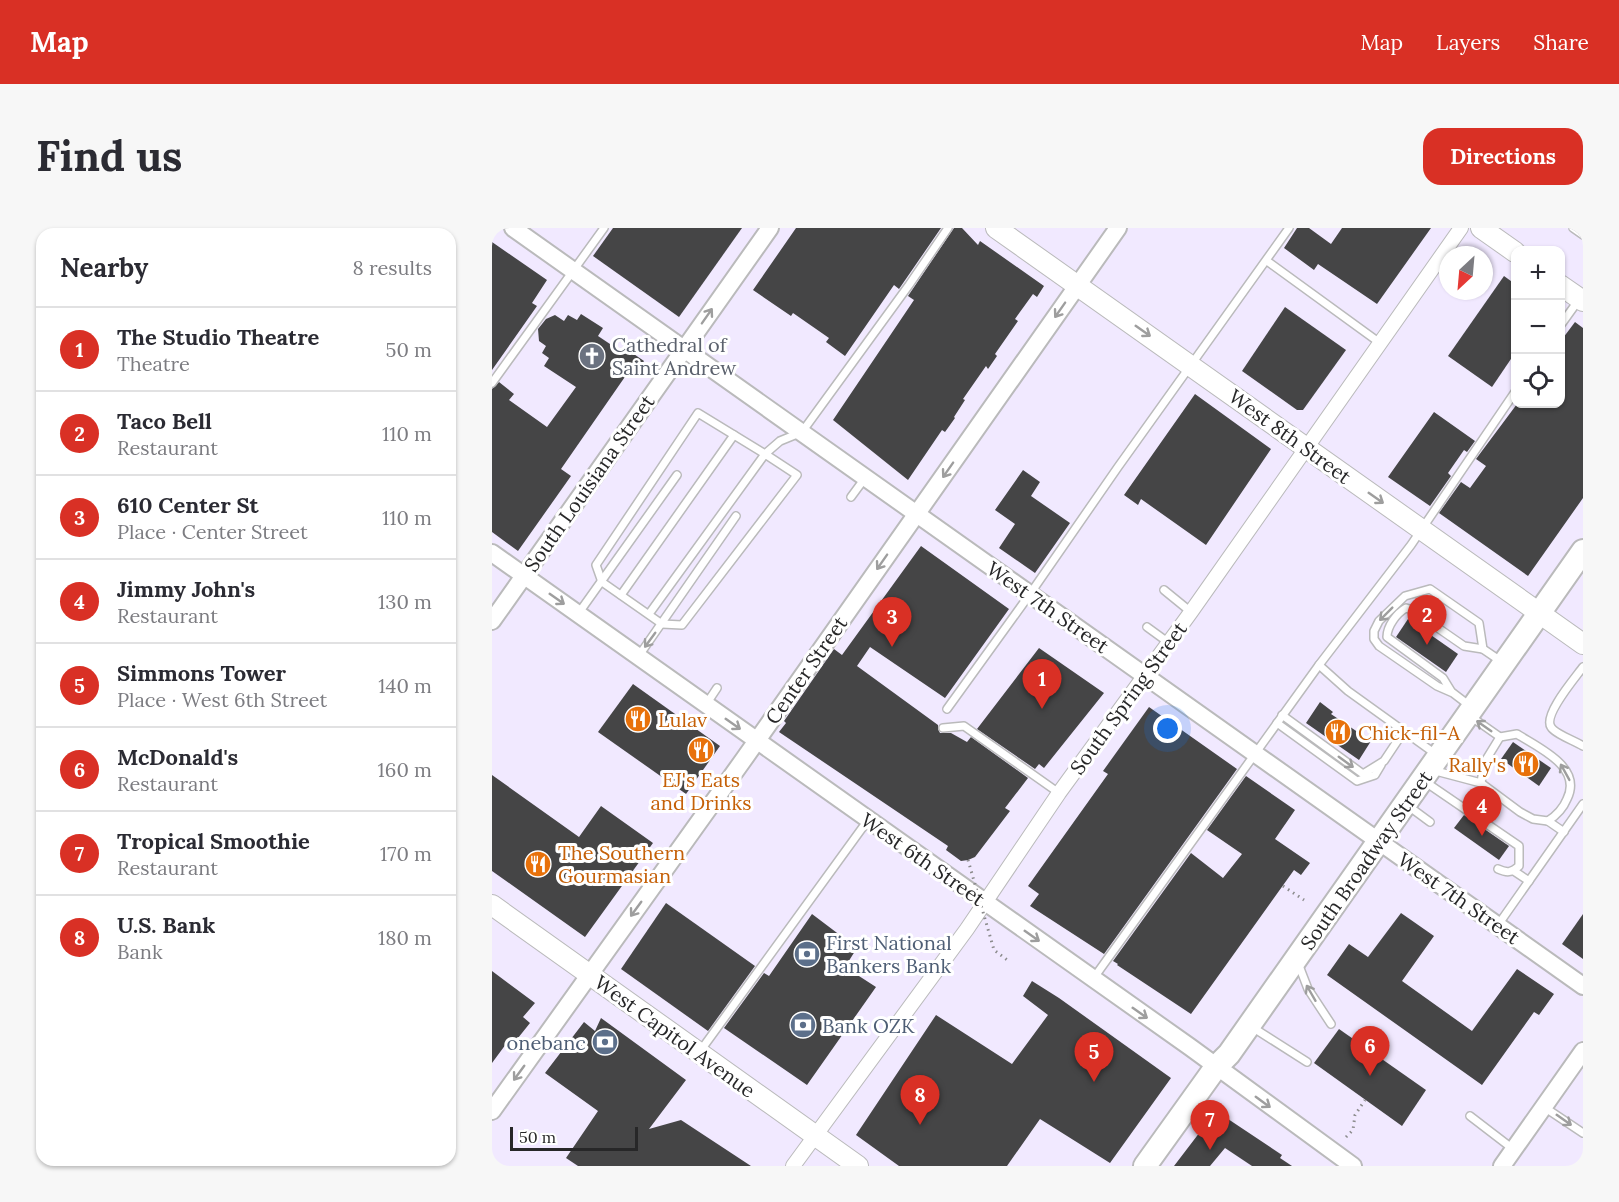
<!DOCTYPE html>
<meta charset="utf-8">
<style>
body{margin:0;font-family:Lora,serif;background:#f7f7f7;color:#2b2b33}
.controls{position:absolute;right:18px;top:18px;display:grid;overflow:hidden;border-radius:12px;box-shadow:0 2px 4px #0004}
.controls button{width:54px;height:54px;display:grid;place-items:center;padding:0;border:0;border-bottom:2px solid #e1e1e2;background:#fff;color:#2b2b33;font:30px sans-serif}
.compass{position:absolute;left:947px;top:18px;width:54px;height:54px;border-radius:50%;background:#fff;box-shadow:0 2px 4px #0004;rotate:206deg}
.scale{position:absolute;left:18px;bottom:15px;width:128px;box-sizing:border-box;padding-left:6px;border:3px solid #272728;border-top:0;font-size:16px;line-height:21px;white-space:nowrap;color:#272728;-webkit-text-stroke:4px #fff;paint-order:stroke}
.you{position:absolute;left:676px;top:501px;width:21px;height:21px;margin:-15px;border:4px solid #fff;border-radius:50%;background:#1a73e8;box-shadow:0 0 0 9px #1a73e833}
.badge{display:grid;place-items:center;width:39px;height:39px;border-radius:50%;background:#d93025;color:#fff;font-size:20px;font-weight:700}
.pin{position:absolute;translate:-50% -50px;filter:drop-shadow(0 2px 3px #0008)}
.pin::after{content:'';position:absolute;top:32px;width:21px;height:18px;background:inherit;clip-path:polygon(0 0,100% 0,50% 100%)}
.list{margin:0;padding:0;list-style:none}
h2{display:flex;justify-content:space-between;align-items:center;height:78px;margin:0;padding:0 24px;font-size:26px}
h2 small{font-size:20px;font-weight:400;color:#7c7c81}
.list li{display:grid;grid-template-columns:39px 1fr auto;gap:18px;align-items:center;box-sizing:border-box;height:84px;padding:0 24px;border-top:2px solid #e1e1e2}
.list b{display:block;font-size:22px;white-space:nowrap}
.list p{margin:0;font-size:20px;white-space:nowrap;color:#7c7c81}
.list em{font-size:20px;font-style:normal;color:#7c7c81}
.icon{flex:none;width:33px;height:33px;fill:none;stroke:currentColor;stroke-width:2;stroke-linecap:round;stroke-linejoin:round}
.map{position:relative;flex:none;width:1091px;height:938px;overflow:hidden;border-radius:18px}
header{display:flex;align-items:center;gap:36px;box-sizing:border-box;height:84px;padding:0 30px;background:#d93025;color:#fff}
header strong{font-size:28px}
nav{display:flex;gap:33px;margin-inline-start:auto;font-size:21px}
.intro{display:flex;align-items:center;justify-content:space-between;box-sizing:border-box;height:144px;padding:0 36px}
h1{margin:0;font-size:42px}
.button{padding:15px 27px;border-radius:18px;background:#d93025;color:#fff;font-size:21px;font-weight:700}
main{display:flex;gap:36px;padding:0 36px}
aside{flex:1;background:#fff;border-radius:18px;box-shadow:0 2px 4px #0004}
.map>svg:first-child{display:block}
.commercial{fill:#f1e9ff;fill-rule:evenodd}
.building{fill:#454546}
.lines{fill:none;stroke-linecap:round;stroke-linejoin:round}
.service-casing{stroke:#bababb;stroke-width:10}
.minor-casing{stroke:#bababb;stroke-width:16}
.tertiary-casing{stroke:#bababb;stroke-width:20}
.secondary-casing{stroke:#bababb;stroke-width:22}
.primary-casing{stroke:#bababb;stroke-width:26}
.path{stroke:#8b8b8c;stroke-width:3;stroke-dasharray:1.5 4.5;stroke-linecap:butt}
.service{stroke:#fff;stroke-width:7}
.minor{stroke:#fff;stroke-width:14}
.tertiary{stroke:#fff;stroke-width:16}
.secondary{stroke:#fff;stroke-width:20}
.primary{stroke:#fff;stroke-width:22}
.path-bridge{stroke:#8b8b8c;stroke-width:3;stroke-dasharray:1.5 4.5;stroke-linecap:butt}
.oneway{stroke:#9e9e9e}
.labels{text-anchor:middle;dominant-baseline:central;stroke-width:6;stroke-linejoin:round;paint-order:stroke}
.worship-label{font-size:20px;fill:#5b616d;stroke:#fff;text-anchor:start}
.street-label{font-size:20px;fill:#272728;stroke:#fff}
.food-label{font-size:20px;fill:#c56008;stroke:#fff;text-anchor:start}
.service-label{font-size:20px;fill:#4e5e75;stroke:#fff;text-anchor:start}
</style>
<header>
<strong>Map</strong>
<nav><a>Map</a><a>Layers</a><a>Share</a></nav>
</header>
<div class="intro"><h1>Find us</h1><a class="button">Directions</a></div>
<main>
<aside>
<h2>Nearby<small>8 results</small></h2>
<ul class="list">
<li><span class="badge">1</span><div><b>The Studio Theatre</b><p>Theatre</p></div><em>50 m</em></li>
<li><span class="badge">2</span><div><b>Taco Bell</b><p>Restaurant</p></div><em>110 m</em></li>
<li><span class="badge">3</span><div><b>610 Center St</b><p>Place · Center Street</p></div><em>110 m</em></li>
<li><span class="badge">4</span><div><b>Jimmy John's</b><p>Restaurant</p></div><em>130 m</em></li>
<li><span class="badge">5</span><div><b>Simmons Tower</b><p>Place · West 6th Street</p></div><em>140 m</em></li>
<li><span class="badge">6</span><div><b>McDonald's</b><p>Restaurant</p></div><em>160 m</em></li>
<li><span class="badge">7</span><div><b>Tropical Smoothie</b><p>Restaurant</p></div><em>170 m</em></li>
<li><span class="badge">8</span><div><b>U.S. Bank</b><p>Bank</p></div><em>180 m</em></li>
</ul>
</aside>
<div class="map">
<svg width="1091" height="938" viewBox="0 0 1091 938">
<rect width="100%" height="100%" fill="#f7f7f9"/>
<path class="commercial" d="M0,0H1091V938H0ZM1023,22H1068V176H1023ZM956,27H992V63H956Z"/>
<g class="building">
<path d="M121,0H250L187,89L101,28Z"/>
<path d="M304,0H449L407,61L402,57L353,128L334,114L337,110L301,85L299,88L261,62Z"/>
<path d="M462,0H470L486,17L488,13L552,58L545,69L541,66L523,91L526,93L503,126L505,128L496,141L494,138L471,171L473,172L462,189L463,190L453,204L450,202L416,252L341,192L422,72L416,68Z"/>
<path d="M805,0H817L839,16L850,0H939L885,76L826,36L822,42L792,20Z"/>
<path d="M0,14L55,52L40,75L45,78L0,142Z"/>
<path d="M1012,48L1023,56V125L1000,159L956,128Z"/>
<path d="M793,79L854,122L811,182H805L750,143Z"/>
<path d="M89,86L111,100L106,108L133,126L136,122L152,133L143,147L137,143L69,241L79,248L26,323L0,304V161L7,154L22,166L17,172L55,199L84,159L52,138L57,130L50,125L54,118L47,113L46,101L54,91L63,87L72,93L76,87L85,92Z"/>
<path d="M1083,94L1091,100V270L1036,348L947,285L969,254L978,260L994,238L984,231L1025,176H1068V114Z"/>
<path d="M703,166L779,221L714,317L649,271L646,277L632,267Z"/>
<path d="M942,184L983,213L975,224L972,222L956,245L959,248L938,278L896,249Z"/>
<path d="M531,242L548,254L539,268L578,295L543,345L507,320L523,296L503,282Z"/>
<path d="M429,318L517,381L453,470L378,419L365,438L446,497V501L448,505H459L475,514L479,509L536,550L513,580L518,583L483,629L476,632L469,633L454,622L456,618L287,504L294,495L292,493L342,421L350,427Z"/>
<path d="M916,391L966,426L954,444L904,409Z"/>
<path d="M547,420L612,465L552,540L547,536L543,541L485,501Z"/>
<path d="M141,456L228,518L194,566L106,504Z"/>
<path d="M828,474L841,484L839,486L879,513L867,532L814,495Z"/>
<path d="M657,479L745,541L612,726L538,678L547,666L536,658L616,546L611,543Z"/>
<path d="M1021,514L1059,540L1047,558L1009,531Z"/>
<path d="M0,547L87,609L109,578L161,615L93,709L0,643Z"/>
<path d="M754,548L803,582L783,611L818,635L809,647L802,642L699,786L625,737L626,736L621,733L699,625L731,650L750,626L715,602Z"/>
<path d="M972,587L1017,618L1007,632L962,600Z"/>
<path d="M174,675L263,738L216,803L129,741Z"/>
<path d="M909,685L942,708L910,753L980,803L1025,741L1062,766L1047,787L1042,784L990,857L835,747L857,716L876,729Z"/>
<path d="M320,686L365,720L353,739L384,759L315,857L232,800L272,745L277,748Z"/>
<path d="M1091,686V731L1070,716Z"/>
<path d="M0,743L43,775L31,789L38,795L22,815L17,812L0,835Z"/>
<path d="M540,753L567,770L679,850L618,935L548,891L515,938H407L364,907L444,787L520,836L556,787L531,768Z"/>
<path d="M109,790L194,852L157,901L189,892L259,938H86L74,930L106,883L53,845L92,794L103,803Z"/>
<path d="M847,801L934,862L910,898L822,835Z"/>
<path d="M724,883L790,927L788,930L800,938H760L733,920L718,938H682Z"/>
</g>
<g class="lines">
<defs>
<g id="service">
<path d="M1081,0L1091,7"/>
<path d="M775,33L888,115"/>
<path d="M1068,98L1086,73"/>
<path d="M0,155L112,0"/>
<path d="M359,269L373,250"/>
<path d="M672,362L699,384"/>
<path d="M129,367L242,207"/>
<path d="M86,386L185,247"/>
<path d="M157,386L273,226L305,247L190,397L170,396L110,354L104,337L206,185L273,226L288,213L310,204L417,57L456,0"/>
<path d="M655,399L677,415"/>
<path d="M146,429L244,288"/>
<path d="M827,437L856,463L945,527"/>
<path d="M1091,439C1083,450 1051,487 1059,499C1063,506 1083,513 1091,518"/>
<path d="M959,463L951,450L895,409C895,398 905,385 914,380L920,382L972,418L991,421"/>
<path d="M215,475L225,460"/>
<path d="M978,478L961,465L945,458L887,418L882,411V403L887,393L913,368L938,361L987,395L991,421L1010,434"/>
<path d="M455,481L538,366L626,239L797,0"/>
<path d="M790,487L871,546L892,533L912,503"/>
<path d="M978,488L1008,509"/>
<path d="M785,495L865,553L883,547L889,537"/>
<path d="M451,500L472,498L567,565"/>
<path d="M940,542L989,555L1028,584L1041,591L1056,593L1072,604"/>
<path d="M932,553L1027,618V638C1019,645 1015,645 1006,641"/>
<path d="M989,555L992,535L1008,509L1025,506C1047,520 1091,539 1075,571C1071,581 1065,587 1056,593"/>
<path d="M915,577L938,594"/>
<path d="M1022,643L1037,653"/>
<path d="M1006,697L1091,576"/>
<path d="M806,735L816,761L839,796"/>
<path d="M601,751L827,437L919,317L1023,164"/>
<path d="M760,799L815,834"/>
<path d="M209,822L376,592"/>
<path d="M1052,879L1091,905"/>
<path d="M978,888L1021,921"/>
</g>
<path id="minor" d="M301,938L475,701L567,565L699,384L969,0"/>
<g id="tertiary">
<path d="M21,0L1091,758"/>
<path d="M0,325L698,819L861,938"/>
<path d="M0,393L278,0"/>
<path d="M0,883L252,531L626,0"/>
<path d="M1010,938L1091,823"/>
</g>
<g id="secondary">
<path d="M504,0L1091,416"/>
<path d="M989,0L1023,24"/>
<path d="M1068,57L1091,73"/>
<path d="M0,677L366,938"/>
</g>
<path id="primary" d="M653,938L724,839L737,826L1091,323"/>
</defs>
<use href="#service" class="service-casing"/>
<use href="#minor" class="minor-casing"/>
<use href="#tertiary" class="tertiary-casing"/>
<use href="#secondary" class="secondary-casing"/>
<use href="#primary" class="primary-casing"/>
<g class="path">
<path d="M791,658L812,672"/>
<path d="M854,909L861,902L863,887L873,872"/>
</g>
<use href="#service" class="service"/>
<use href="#minor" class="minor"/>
<use href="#tertiary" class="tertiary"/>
<use href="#secondary" class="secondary"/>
<use href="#primary" class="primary"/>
<path class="path-bridge" d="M476,632L502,722L518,734"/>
</g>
<defs><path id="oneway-shaft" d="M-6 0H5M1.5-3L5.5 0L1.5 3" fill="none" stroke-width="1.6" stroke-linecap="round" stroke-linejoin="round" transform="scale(1.5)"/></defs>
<g class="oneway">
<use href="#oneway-shaft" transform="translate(568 82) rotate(125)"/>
<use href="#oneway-shaft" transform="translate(215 88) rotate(-55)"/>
<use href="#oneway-shaft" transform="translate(651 103) rotate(35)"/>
<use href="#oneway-shaft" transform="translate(456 242) rotate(125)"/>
<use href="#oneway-shaft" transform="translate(884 270) rotate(35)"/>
<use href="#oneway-shaft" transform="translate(390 334) rotate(125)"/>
<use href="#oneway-shaft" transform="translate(65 371) rotate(35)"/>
<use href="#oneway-shaft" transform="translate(894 386) rotate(135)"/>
<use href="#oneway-shaft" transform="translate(158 412) rotate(126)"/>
<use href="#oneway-shaft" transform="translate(241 496) rotate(35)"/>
<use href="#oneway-shaft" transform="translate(992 498) rotate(-145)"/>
<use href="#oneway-shaft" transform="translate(854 534) rotate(36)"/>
<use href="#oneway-shaft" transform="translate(1073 544) rotate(-119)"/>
<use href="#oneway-shaft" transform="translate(144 681) rotate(126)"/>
<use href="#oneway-shaft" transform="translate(540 708) rotate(35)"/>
<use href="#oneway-shaft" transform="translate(819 765) rotate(-120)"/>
<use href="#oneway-shaft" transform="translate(648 785) rotate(35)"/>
<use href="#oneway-shaft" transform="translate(27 845) rotate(126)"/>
<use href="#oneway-shaft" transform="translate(771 874) rotate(36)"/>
<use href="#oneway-shaft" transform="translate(1072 892) rotate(35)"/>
</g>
<defs>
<symbol id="church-disc" viewBox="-11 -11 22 22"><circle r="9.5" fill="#6b7280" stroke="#fff"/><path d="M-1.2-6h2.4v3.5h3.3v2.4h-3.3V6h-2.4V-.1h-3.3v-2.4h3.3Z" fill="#fff"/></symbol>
<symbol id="restaurant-disc" viewBox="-11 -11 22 22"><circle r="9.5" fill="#e8710a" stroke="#fff"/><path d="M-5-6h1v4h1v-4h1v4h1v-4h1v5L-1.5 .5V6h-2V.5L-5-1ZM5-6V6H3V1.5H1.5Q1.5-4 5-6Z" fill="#fff"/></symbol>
<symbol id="bank-disc" viewBox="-11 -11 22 22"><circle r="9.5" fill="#5c6f8a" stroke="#fff"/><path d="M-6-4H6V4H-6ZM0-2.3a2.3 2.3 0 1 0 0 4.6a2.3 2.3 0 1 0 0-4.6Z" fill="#fff"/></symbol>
</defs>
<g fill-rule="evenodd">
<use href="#church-disc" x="85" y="113" width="30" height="30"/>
<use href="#restaurant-disc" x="131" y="476" width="30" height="30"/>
<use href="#restaurant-disc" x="831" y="489" width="30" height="30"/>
<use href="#restaurant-disc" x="194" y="507" width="30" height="30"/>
<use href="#restaurant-disc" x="1019" y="521" width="30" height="30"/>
<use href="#restaurant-disc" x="31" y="621" width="30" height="30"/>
<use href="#bank-disc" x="300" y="711" width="30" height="30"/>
<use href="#bank-disc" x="296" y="782" width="30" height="30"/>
<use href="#bank-disc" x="98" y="799" width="30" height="30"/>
</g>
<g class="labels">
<g class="worship-label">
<text x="120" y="116">Cathedral of<tspan x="120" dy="23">Saint Andrew</tspan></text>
</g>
<g class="street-label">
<text transform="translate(798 208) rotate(36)">West 8th Street</text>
<text transform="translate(97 255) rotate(-55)">South Louisiana Street</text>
<text transform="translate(556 379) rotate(35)">West 7th Street</text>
<text transform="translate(314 442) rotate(-55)">Center Street</text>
<text transform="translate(636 470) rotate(-54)">South Spring Street</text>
<text transform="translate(431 631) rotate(35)">West 6th Street</text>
<text transform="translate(874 632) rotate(-55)">South Broadway Street</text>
<text transform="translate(967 670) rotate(35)">West 7th Street</text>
<text transform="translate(183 808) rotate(36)">West Capitol Avenue</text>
</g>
<g class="food-label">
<text x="166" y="491">Lulav</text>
<text x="866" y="504">Chick-fil-A</text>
<text x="1014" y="536" text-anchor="end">Rally's</text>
<text x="209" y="551" text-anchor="middle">EJ's Eats<tspan x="209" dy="23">and Drinks</tspan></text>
<text x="66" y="624">The Southern<tspan x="66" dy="23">Gourmasian</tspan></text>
</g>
<g class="service-label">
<text x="334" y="714">First National<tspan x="334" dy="23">Bankers Bank</tspan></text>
<text x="330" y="797">Bank OZK</text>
<text x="94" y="814" text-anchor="end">onebanc</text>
</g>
</g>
</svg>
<div class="controls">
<button>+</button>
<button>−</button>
<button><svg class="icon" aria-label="locate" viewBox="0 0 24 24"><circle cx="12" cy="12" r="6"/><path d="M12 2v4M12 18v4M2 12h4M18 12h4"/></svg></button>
</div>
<svg class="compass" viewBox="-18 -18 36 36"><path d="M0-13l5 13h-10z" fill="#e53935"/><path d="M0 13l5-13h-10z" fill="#7c7c81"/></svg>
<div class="scale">50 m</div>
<div class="you"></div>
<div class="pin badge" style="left:550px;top:481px">1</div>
<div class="pin badge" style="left:935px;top:417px">2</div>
<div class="pin badge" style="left:400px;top:419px">3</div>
<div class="pin badge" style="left:990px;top:608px">4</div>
<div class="pin badge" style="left:602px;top:854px">5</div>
<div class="pin badge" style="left:878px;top:848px">6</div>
<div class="pin badge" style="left:718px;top:922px">7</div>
<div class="pin badge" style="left:428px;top:897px">8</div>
</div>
</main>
